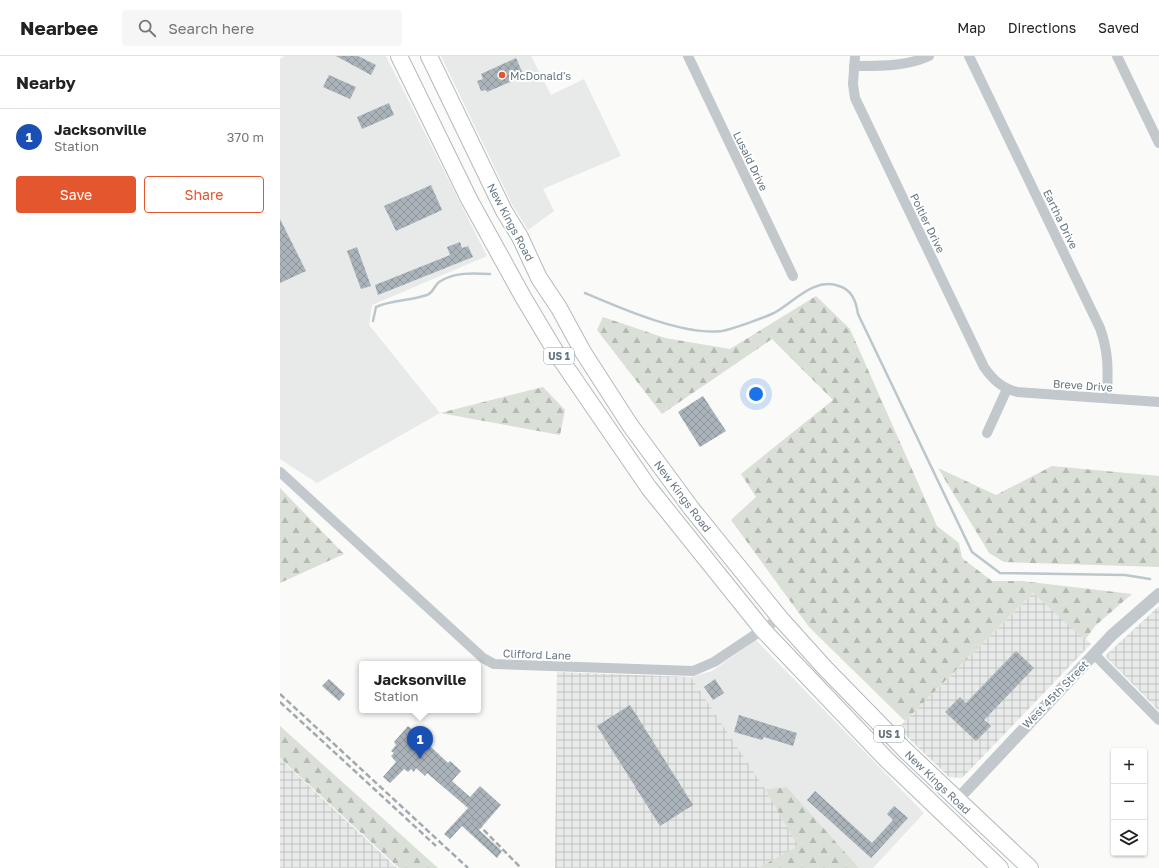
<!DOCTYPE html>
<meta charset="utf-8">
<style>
body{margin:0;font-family:"Golos Text",sans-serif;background:#f6f6f6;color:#222}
.controls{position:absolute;right:12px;bottom:12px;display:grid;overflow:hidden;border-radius:4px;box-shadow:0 1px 3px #0004}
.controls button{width:36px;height:36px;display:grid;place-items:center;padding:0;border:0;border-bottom:1px solid #e0e0e0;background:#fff;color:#222;font:20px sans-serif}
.you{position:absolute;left:476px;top:338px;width:14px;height:14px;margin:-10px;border:3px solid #fff;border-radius:50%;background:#1a73e8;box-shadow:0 0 0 6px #1a73e833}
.badge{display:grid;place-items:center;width:26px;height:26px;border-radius:50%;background:#e4572e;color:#fff;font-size:13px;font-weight:700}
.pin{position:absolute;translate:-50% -33px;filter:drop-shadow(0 1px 2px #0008)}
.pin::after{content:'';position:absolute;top:21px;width:14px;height:12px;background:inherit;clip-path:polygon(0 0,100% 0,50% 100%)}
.popup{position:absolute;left:79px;top:605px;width:122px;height:52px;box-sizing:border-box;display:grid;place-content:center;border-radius:4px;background:#fff;filter:drop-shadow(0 1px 3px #0005);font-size:13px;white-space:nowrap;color:#767676}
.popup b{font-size:15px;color:#222}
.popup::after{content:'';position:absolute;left:50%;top:100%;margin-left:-8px;border:8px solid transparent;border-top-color:#fff}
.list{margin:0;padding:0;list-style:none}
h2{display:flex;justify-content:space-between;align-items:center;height:52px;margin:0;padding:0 16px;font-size:17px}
h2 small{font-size:13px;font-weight:400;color:#767676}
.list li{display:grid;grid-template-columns:26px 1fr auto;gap:12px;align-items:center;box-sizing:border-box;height:56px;padding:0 16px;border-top:1px solid #e0e0e0}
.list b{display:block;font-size:15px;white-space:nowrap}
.list p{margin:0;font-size:13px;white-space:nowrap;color:#767676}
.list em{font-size:13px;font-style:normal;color:#767676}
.actions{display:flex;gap:8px;padding:12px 16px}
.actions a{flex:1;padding:9px 0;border:1px solid #e4572e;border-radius:4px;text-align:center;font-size:14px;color:#e4572e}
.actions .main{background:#e4572e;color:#fff}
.icon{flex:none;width:22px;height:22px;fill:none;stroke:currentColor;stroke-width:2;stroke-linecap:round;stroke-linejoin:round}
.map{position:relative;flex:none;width:879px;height:812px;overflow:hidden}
header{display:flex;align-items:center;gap:24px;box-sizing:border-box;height:56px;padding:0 20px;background:#fff;border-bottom:1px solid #e0e0e0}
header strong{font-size:19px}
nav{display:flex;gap:22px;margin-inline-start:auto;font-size:14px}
.search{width:280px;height:36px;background:#f6f6f6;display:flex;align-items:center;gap:10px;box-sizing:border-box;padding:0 14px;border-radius:4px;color:#767676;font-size:15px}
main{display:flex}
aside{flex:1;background:#fff}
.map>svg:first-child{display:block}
.built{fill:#e8e9e9}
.industrial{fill:url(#industrial-grid)}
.forest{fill:url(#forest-firs)}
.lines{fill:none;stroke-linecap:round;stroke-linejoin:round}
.stream{stroke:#bbc7cb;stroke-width:2.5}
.building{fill:url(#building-cross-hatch)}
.trunk-casing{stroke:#b4b9bd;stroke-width:18}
.minor{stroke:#c3c8cc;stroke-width:10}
.tertiary{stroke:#c3c8cc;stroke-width:12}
.trunk{stroke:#fff;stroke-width:16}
.rail{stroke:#a2aab0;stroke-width:2.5;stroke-dasharray:6 3;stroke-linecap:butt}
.poi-dot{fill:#e4572e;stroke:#fff;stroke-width:1.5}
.labels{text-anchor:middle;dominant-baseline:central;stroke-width:4;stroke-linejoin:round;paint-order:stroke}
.shield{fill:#fff;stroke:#939fa8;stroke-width:1}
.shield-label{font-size:10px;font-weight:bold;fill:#657683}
.poi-label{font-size:11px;fill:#657683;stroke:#fff;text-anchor:start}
.street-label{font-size:11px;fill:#657683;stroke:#fff}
</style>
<header>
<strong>Nearbee</strong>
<div class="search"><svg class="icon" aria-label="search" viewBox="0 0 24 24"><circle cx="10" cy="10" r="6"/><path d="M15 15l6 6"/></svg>Search here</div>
<nav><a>Map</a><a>Directions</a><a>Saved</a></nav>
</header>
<main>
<aside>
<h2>Nearby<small></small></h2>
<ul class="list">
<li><span class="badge" style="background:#1a4fb4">1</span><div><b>Jacksonville</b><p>Station</p></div><em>370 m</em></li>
</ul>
<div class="actions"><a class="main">Save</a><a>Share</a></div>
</aside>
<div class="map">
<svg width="879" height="812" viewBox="0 0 879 812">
<defs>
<pattern id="industrial-grid" width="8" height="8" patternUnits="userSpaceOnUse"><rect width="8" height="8" fill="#e8e9e9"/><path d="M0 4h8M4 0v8" fill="none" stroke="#c0c1c2"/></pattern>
<pattern id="forest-firs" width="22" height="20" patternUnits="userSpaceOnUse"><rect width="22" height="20" fill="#dadfd7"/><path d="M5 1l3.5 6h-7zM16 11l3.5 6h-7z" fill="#b4b9b4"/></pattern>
<pattern id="building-cross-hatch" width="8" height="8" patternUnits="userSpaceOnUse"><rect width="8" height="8" fill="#aab3b9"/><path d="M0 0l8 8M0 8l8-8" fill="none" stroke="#8e969c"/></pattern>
</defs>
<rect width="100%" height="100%" fill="#fafaf8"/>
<g class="built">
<path d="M5,0H106L207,200L92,249L89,269L160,357L37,427L0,403V3Z"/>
<path d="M161,0H251L271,39L304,23L341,100L263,133L274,155L248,174L233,150Z"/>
<path d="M476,584L644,757L593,812H579L507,731L485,733L411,621L432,615Z"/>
</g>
<g class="industrial">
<path d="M753,537L811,588L682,722L669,721L618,672Z"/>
<path d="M879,550V655L825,600Z"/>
<path d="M277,616L411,621L485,733L519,790L478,812H275Z"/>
<path d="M0,703L117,812H118H0Z"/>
</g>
<g class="forest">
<path d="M536,240L570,273L657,470L679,487L682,502L712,525H742L852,538L815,570L805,584L753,537L625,665L529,571L451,464L476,441L461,418L553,344L492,283L382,358L317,274L323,261L385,282L450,293Z"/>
<path d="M263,331L285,354L280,379L160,357Z"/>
<path d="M772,410L879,420V511L724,506L709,497L658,412L716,439Z"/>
<path d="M0,432L64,498L0,527Z"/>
<path d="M0,670L158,812H119L0,702Z"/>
<path d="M506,731H507L579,812H478L518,790L485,733Z"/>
</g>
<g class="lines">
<g class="stream">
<path d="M305,237C340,252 404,280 442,275C453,273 483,262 494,257C514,246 534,221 559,230C572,234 576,245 578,258L692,496L720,517L845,519L870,523"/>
<path d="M93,265L96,251C111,244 129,245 147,239C153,237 154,230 159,226C174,216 193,217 210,218"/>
</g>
</g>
<g class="building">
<path d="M56,0H78L96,9L91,19Z"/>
<path d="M236,2L244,20L207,36L206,34L201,35L197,25L203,23L201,18Z"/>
<path d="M49,19L76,31L70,43L43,31Z"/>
<path d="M109,47L114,59L82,73L77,61Z"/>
<path d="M151,129L162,154L116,175L104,150Z"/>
<path d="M0,163L26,215L0,227Z"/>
<path d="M180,186L182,192L188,190L193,201L98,239L95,229L170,199L167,191Z"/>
<path d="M77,191L91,230L81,233L67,195Z"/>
<path d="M423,340L446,375L420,391L398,356Z"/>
<path d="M736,595L754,612L704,664L711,670L696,685L665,656L680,641L686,647Z"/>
<path d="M49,623L65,638L59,645L42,630Z"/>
<path d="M435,623L444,637L433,644L424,631Z"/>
<path d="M350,649L413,749L380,770L317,670Z"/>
<path d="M459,659L517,677L513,690L484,681L482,684L454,676Z"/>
<path d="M128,670L135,676L142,670L152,678L146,684L151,689L150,690L168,707L170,705L181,715L172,725L190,741L200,730L221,749L199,774L222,795L217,802L182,770L170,783L164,778L188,752L147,717L145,720L136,712L134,716L131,713L128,716L124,713L110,727L103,721L116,706L111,700L114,697L111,695L116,689L114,686Z"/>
<path d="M535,735L592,787L613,764L607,758L614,750L628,762L591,802L527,744Z"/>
</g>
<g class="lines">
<defs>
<g id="trunk">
<path d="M119,0L189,143L243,241L277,298L369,432L483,574L606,703L720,812"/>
<path d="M149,0L224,155L240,181L259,222L279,252L303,296L350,369L411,452L500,562L544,611L627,696L750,812"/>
</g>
</defs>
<use href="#trunk" class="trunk-casing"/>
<g class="minor">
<path d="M408,0L513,220"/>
<path d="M575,0L573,28L575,42L704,311C713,324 722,332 737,336L879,346"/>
<path d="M689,0L820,272C829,297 828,315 827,342"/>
<path d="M837,0L879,87"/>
<path d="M574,10C600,10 625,11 649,0"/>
<path d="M707,377L727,333"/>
<path d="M0,416L203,602L214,608L413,615L434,606L500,562"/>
<path d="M814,598L879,664"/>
</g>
<path class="tertiary" d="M677,744L832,579L879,538"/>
<use href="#trunk" class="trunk"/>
<g class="rail">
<path d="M0,638L188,812"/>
<path d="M0,646L156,790"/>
<path d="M191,761L241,812"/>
</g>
</g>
<circle class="poi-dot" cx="222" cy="19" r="4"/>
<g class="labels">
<g class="shield">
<rect x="264" y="292" width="30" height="16" rx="3"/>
<rect x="594" y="670" width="30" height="16" rx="3"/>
</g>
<g class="shield-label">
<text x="279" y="300">US 1</text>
<text x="609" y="678">US 1</text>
</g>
<g class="poi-label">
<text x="230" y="19">McDonald's</text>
</g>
<g class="street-label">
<text transform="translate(471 105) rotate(64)">Lusaid Drive</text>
<text transform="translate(781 163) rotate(64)">Eartha Drive</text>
<text transform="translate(231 166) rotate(62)">New Kings Road</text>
<text transform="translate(648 167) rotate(64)">Poitier Drive</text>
<text transform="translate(803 329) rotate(4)">Breve Drive</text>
<text transform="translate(403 440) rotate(53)">New Kings Road</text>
<text transform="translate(257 598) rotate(2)">Clifford Lane</text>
<text transform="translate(775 638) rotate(-46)">West 45th Street</text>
<text transform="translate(658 726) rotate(44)">New Kings Road</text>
</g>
</g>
</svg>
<div class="controls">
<button>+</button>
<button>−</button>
<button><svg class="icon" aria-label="layers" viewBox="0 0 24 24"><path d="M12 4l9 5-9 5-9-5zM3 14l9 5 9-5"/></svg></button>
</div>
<div class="you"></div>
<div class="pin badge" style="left:140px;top:703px;background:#1a4fb4">1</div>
<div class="popup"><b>Jacksonville</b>Station</div>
</div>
</main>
